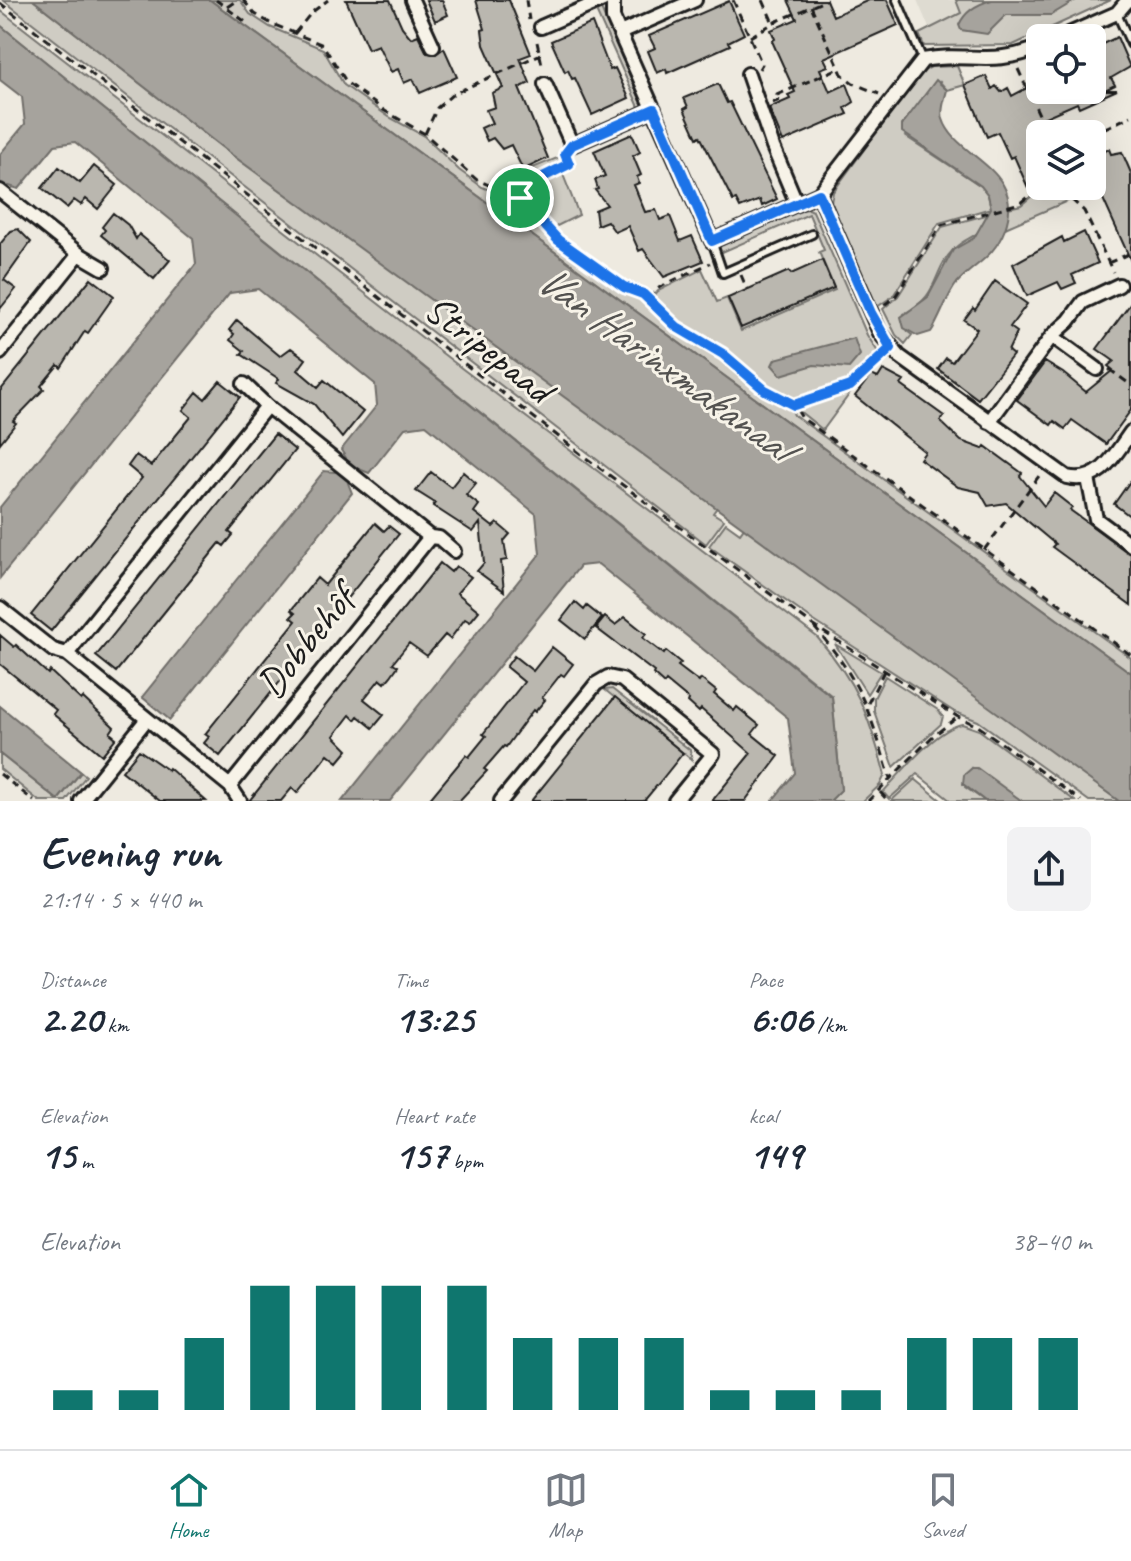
<!DOCTYPE html>
<html lang="en">
<head>
<meta charset="utf-8">
<style>
  body { margin:0; font-family:Caveat,sans-serif; background:#f2f2f3; color:#1f2937; height:100vh; display:flex; flex-direction:column; font-size:30px; white-space:nowrap }
  * { box-sizing:border-box; margin:0 }
  p { font-size:26px; color:#747a83 }
  .icon { flex:none; width:44px; height:44px; fill:none; stroke:currentColor; stroke-width:2; stroke-linecap:round; stroke-linejoin:round }
  .map { position:relative; height:801px; overflow:hidden }
  .side { display:flex; flex-direction:column; background:#fff; flex:1 }
  .side>* { flex:none }
  .fabs { position:absolute; left:1026px; top:24px; display:grid; gap:16px }
  .fabs a { display:grid; place-items:center; width:80px; height:80px; border-radius:12px; background:#fff; box-shadow:0 8px 32px #0002; font-size:40px }
  .pin { position:absolute; display:grid; place-items:center; width:68px; height:68px; color:#fff; margin:-34px; border:4px solid #fff; border-radius:50%; box-shadow:0 2px 8px #0007 }
  .round { display:grid; place-items:center; flex:none; width:84px; height:84px; border-radius:12px; background:#f2f2f3 }
  .overview { display:flex; align-items:center; justify-content:space-between; height:136px; padding:0 40px }
  h1 { font-size:44px; font-weight:600; line-height:60px }
  .stats { display:grid; grid-template-columns:repeat(3,1fr); gap:12px; height:136px; padding:8px 40px }
  .stats div { display:grid; align-content:center }
  .stats b { font-size:40px; font-weight:600 }
  .stats small { font-size:22px; font-weight:400 }
  .stats p { font-size:22px }
  .chart { height:224px; padding:16px 40px }
  .chart p { display:flex; justify-content:space-between }
  .chart svg { width:100%; height:144px; margin-top:8px; stroke:#0f766e; stroke-width:6 }
  .dock { display:flex; justify-content:space-around; align-items:center; height:112px; border-top:2px solid #e0e1e3; background:#fff; font-size:22px; color:#747a83 }
  .dock a { display:grid; justify-items:center; gap:4px }
  .dock .active { color:#0f766e }
  .map>svg:first-child { display:block }
  .built { fill:#dedbd1 }
  .green { fill:#cfccc3; stroke:#767470; stroke-width:2 }
  .water { fill:#a6a39d; stroke:#6f6d69; stroke-width:2 }
  .building { fill:#bab7af; stroke:#1c1c1c; stroke-width:2 }
  .lines { fill:none; stroke-linecap:round; stroke-linejoin:round }
  .service-casing { stroke:#1c1c1c; stroke-width:12 }
  .minor-casing { stroke:#1c1c1c; stroke-width:18 }
  .path { stroke:#1c1c1c; stroke-width:3; stroke-dasharray:8 6; stroke-linecap:butt }
  .service { stroke:#f7f3e8; stroke-width:6 }
  .minor { stroke:#f7f3e8; stroke-width:12 }
  .route-casing { stroke:#fff; stroke-width:16 }
  .route { stroke:#1a73e8; stroke-width:10 }
  .labels { text-anchor:middle; stroke-width:6; stroke-linejoin:round; paint-order:stroke }
  .street-label { font-size:40px; fill:#1c1c1c; stroke:#f7f3e8 }
  .water-label { font-size:42px; font-style:italic; fill:#535250; stroke:#f7f3e8 }
</style>
</head>
<body>
<div class="map">
<svg width="1131" height="801" viewBox="0 0 1131 801">
  <rect width="100%" height="100%" fill="#eeeae0"/>
  <filter id="ink" filterUnits="userSpaceOnUse"><feTurbulence type="fractalNoise" baseFrequency=".0125" numOctaves="2"/><feDisplacementMap in="SourceGraphic" scale="16" xChannelSelector="R" yChannelSelector="G"/><feConvolveMatrix kernelMatrix="1 2 1 2 8 2 1 2 1" color-interpolation-filters="sRGB"/></filter>
  <g filter="url(#ink)">
    <path class="built" d="M917,0h47l4,11 -36,24z"/>
    <path class="green" d="M3,0h30l195,152 490,354 -5,7 11,7 -18,24z
      M210,0h30l10,14 20,13 53,22 21,36 45,32 35,19 35,34 23,17 40,17 31,35 70,50 19,8 33,32 51,30 23,23 41,24 4,9 11,8 326,235v15z
      M956,0h36l-8,2 8,26 10,-11 9,-4 13,1 52,-14h35l-98,45 -89,1 -5,-12 42,-21z
      M601,9l42,97 -4,1 -43,-96z
      M0,10l464,360 353,267c41,47 52,79 68,138l-5,10 -17,16h-33l11,-11 -9,-94 -832,-671z
      M957,66l8,19 -18,5 -7,-8 -35,54 76,50 7,9 3,13 -52,15 -46,73 -16,11 -46,-105 2,-10 87,-119 11,-6z
      M562,156l2,7 -27,14 -21,15 -25,-7z
      M562,172l17,43 -28,14 -27,-34 12,-12z
      M1044,186l26,14 -65,28 3,-20 13,-3z
      M809,209l4,2 54,124 13,20 -31,29 -56,18 -33,-18 -30,-28 -52,-32 -26,-26 6,-7 44,-22 15,33 10,-4 14,33 94,-41 -16,-38 5,-2 -15,-36 -89,39 -2,-3 2,-4 81,-36z
      M989,214c-10,27 -20,20 -35,35 -23,23 -13,46 -50,65l4,18 4,3 -7,9 -9,-9 -13,-26 15,-13 44,-69z
      M859,381l-36,49 -25,-20 1,-4 41,-13z
      M726,523l14,10 5,-7 374,275h-30l-111,-80 -25,-10 -142,-92 -102,-73z
      M835,644l46,28 -14,22z
      M885,676l53,34 5,6 -2,8 -47,43 -20,-56v-13z
      M612,689l78,61 2,10 -87,-70z
      M962,724l17,6 96,71h-53l-50,-33 -7,19 20,14h-34l-34,-27 -28,25 -6,-7c19,-20 52,-62 79,-68z
      M0,754l58,46 23,-28 5,4 -20,25h-27l-39,-32z
      M915,779l27,22h-51z"/>
    <path class="water" d="M33,0h177l921,673v128h-12l-39,-28 -852,-621z
      M992,0h84l-25,15h-45l-19,19 -26,-4 -2,-5c6,-14 18,-21 33,-25z
      M0,25l832,672 9,93 -11,11h-58l23,-28 -7,-55 -190,-154 -18,2 -190,235h-48l198,-247 -4,-40 -110,-89 -21,3 -36,45 -10,-4 -11,14 4,10 -182,227 -28,-23 182,-226 11,1 11,-14 -5,-8 36,-45 -2,-21 -117,-95 -28,4 -230,285v-71l196,-243 -3,-26 -118,-96 -20,3 -36,44 -10,-3 -9,11v-43l25,-30 -3,-27 -22,-17z
      M936,80l11,10c-2,9 -7,20 -4,29 12,39 84,49 62,110 -11,29 -31,35 -48,54 -11,14 -16,34 -26,49l-13,4 -14,-8 -3,-11 27,-20 25,-47 21,-12 17,-30 -3,-13 -7,-9 -79,-54v-7z
      M854,338l6,17 -11,13 -35,-3 -33,10 -9,-10 3,-6z
      M0,706l81,66 -23,28 -58,-46z
      M972,768h5l45,33h-37l-22,-17 1,-9z"/>
    <path class="building" d="M346,0h44l12,27 9,11 7,-3 9,18 9,1 8,-6 13,29 -37,16 -7,-14 -9,4 -6,-14 -7,3 -13,-27 -10,4z
      M426,0h16l6,15 -13,6z
      M476,0h33l22,54 -11,4 10,25 -11,5 29,70 -25,12 -12,-25 -9,4 -9,-11 -6,3 -6,-13 11,-5 -6,-13 9,-3 -3,-14 11,-5 -19,-43 -2,-15 3,-1z
      M788,0h38l7,16 36,-16h18l11,25 -74,33 4,8 -8,3 10,23 17,-8 7,18 -9,6 3,6 -65,28 -14,-34 21,-9 -2,-4 7,-3 -23,-51 3,-2 -4,-9 26,-11z
      M729,1l15,33 -16,8 2,3 -63,28 -1,-4 -9,4 -9,-22 7,-3 -6,-12z
      M592,23l18,47 5,-2 14,30 -37,17 -17,-37 -3,1 -4,-9 -3,2 -14,-31z
      M1117,37l13,30 -19,11 4,7 -10,5h12l-38,17 -2,-4 -41,18 6,13h-15l13,16v30l-11,10 -15,-34 -4,2 -12,-26 -11,5 -22,-52 21,-9 6,13 4,-3 5,6 7,-4 4,8 28,-15v9h52v-41z
      M718,84l9,19 3,-1 47,97 -15,7 -2,-6 -20,8 -4,-8 -3,1 -33,-65 -3,2 -13,-29 4,-2 -4,-9z
      M632,134l8,18 -7,4 8,19 -4,2 2,6 -5,2 11,27 11,-2 4,10 10,-4 10,25 12,-5 11,25 -39,16 -21,-28 -4,2 -11,-25 -13,6 -8,-11 -10,4 -2,-15 12,-5 -12,-15 3,-1 -3,-9 10,-4 -11,-25z
      M1109,149l2,5 11,-2 9,21v88l-31,-69 -8,4v-39z
      M94,166l23,19 -19,24 -12,-10 -5,6 -7,-5 -7,8 -25,-20 17,-21 21,16z
      M113,213l15,12 8,14 3,-5 31,26 -16,19 -53,-44 4,-5 -3,-3z
      M18,229l13,13 -27,38 12,9 -16,20v-65l11,-13z
      M1084,232l14,31 -26,12 4,8 -14,6 -4,-7 -31,14 -14,-32 49,-27 2,5z
      M822,260l12,28 -93,40 -13,-30 61,-27 2,3z
      M91,278l23,18 -26,37 -3,-2 -24,37 -3,-3 -17,21 3,3 -31,32 3,2 -16,20v-52z
      M995,281l32,23 -17,23 7,5 -9,19 5,4 -35,44 -40,-30 8,-11 6,4 25,-33 -13,-9 9,-12 2,2z
      M1131,303v107l-25,34 -34,-24 -7,9 -11,-8 -3,4 -34,-25 28,-38 18,11 23,19 27,-22 -5,-4 6,-5 -17,-12z
      M237,320l43,36 11,-8 15,11 -8,11 20,17 6,-7 39,32 -21,26 -28,-34 -38,-21 3,-4 -38,-25 3,-3 -14,-11 4,-6 -5,-4z
      M883,370l21,11 -3,4 43,31 -4,5 21,20 22,8 2,-3 37,27 -2,3 24,30 10,-13 18,14 -2,3 61,44v51l-79,-58 3,-3 -49,-41 -18,3 -8,-14 -22,-5 -38,-28 5,-7 -70,-56 16,-21 7,3z
      M220,381l20,16 -189,234 -20,-16 111,-137 -14,-12 8,-11 15,11 40,-49 -8,-7 14,-18 8,7z
      M275,434l20,16 -66,82 4,3 -9,11 -4,-3 -104,129 -20,-16z
      M431,472l20,15 12,-15 13,11 -10,12 13,10 -5,7 19,15 4,-4 13,11 -6,7 3,19 -6,1 3,30 -27,-20 7,-8 -4,-40 -7,9 -40,-26 2,-3 -19,-12z
      M1131,480v37l-17,-13z
      M375,523l9,8 5,-5 10,8 -179,222 -16,-13 5,-6 -4,-3 91,-113 -5,-4 4,-4 -4,-3 26,-32 8,7z
      M440,563l11,9 5,-6 15,11 -14,16 22,18 -9,11 -5,-3 -15,20 -5,-4 -18,21 -18,-13 -16,20 5,3 -7,10 -6,7 -5,-4 -16,20 20,16 -11,13 -15,-12 -3,4 -5,-5 -16,21 14,14 -10,12 -10,-8 -31,39 -5,-5 -11,13h-32z
      M575,602l9,8 3,-4 15,12 -17,21 -24,-19z
      M605,617l10,8 10,-8 21,17 -3,4 21,16 2,-3 15,12 -3,3 21,16 2,-3 15,12 -2,3 20,17 3,-4 22,18 -7,9 27,22 -34,45h-33l39,-48 -50,-44 -2,3 -11,-10 1,-2 -23,-19 -2,3 -11,-10 1,-2 -58,-44z
      M0,635l14,12 2,-2 32,29 2,-3 31,29 2,-2 31,29 -4,6 6,5 -14,17 -49,-41 3,-4 -56,-46z
      M552,647l21,17 -9,12 -3,-2 -19,24 3,2 -10,12 -2,-2 -27,37 -2,-1 -20,23 3,2 -28,30h-31l38,-46 3,2 17,-21 -3,-2 41,-52 -18,-15 8,-11 19,15z
      M615,697l68,56 -20,25 -19,23h-113z
      M139,750l29,20 1,-2 37,33h-46l-38,-30z"/>
    <g class="lines">
      <g class="service-casing">
        <path id="service" d="M897,0l26,60
          M1117,14l14,30
          M712,241l11,32 89,-39"/>
      </g>
      <g class="minor-casing">
        <path id="minor" d="M412,0l21,46
          M613,0v18l99,223 107,-47 104,-134c44,-9 68,8 117,-13
          M541,27l62,-27
          M620,33l75,-33
          M1060,38l57,-25 11,-13
          M748,74l25,73 24,57
          M545,84l27,61 82,-36
          M0,191l79,63 24,14
          M819,194l61,139 19,23 168,121c33,8 48,-23 64,-45
          M1052,336l45,33
          M0,353l79,-99
          M244,384l23,22
          M267,406l163,131 -200,249 -163,-132z
          M989,422l63,-86 17,-15 14,-19 36,-17
          M1088,478l8,41 35,26
          M430,537l9,1 15,13
          M0,608l53,42 14,4
          M230,786l10,15
          M81,801l66,-82
          M501,801l95,-117 12,-7 14,3 91,74 -38,47"/>
      </g>
      <path class="path" d="M216,0l31,23
        M243,0l12,14 15,9 53,22 24,38 38,28 40,23 52,46 43,18 38,42 66,47 19,7 34,33 46,27 42,36 29,15 8,13 329,237
        M526,0l3,20
        M733,0l29,64 -3,5
        M763,0l10,23
        M0,3l586,455 225,166 147,93 20,9 103,75
        M811,6l31,68 11,9 26,11
        M227,7l10,-7
        M295,33l16,-20 17,-13
        M750,37l25,-15 52,-22
        M537,42l6,27
        M1018,69l30,65
        M772,103l8,-3 -3,-5 62,-27
        M425,134l12,-26 16,-14 88,-40
        M1092,134l39,-18
        M1047,186l23,12 14,13 29,61
        M520,197l15,-16 34,-17 -3,-7
        M1108,263l23,-10
        M741,275l6,14
        M648,298l12,-11 50,-24
        M884,305l11,-8 46,-72 79,-22 21,-17
        M1109,369l22,16
        M794,405l56,-19 33,-31
        M984,550l55,-74
        M814,627c47,53 56,86 76,151
        M868,703l16,-32
        M0,774l34,27
        M880,792l8,9
        M868,801l64,-64 26,-20"/>
      <use href="#service" class="service"/>
      <use href="#minor" class="minor"/>
    </g>
  </g>
  <g class="lines" filter="url(#ink)">
    <g class="route-casing">
      <path id="route" d="M654,109l58,132 107,-47 52,119 20,35 -41,38 -56,19 -29,-15 -42,-36 -46,-27 -34,-33 -19,-7 -66,-47 -38,-42 15,-17 34,-17 -4,-10 7,-9z"/>
    </g>
    <use href="#route" class="route"/>
  </g>
  <g class="labels">
    <g class="street-label">
      <text transform="translate(489 348) rotate(38)" y="14">Stripepaad</text>
      <text transform="translate(305 641) rotate(-51)" y="14">Dobbehôf</text>
    </g>
    <g class="water-label">
      <text transform="translate(665 362) rotate(36)" y="15">Van Harinxmakanaal</text>
    </g>
  </g>
</svg>
<div class="fabs">
<a><svg class="icon" aria-label="locate" viewBox="0 0 24 24"><circle cx="12" cy="12" r="6"/><path d="M12 2v4M12 18v4M2 12h4M18 12h4"/></svg></a>
<a><svg class="icon" aria-label="layers" viewBox="0 0 24 24"><path d="M12 4l9 5-9 5-9-5zM3 14l9 5 9-5"/></svg></a>
</div>
<div class="pin" style="left:520px;top:198px;background:#1e9e55"><svg class="icon" aria-label="arrive" viewBox="0 0 24 24"><path d="M6 21V4h12l-3 4 3 4H6"/></svg></div>
</div>
<section class="side">
<div class="overview"><div><h1>Evening run</h1><p>21:14 · 5 × 440 m</p></div><a class="round"><svg class="icon" aria-label="share" viewBox="0 0 24 24"><path d="M12 15V3M7 8l5-5 5 5M5 13v7h14v-7"/></svg></a></div>
<div class="stats">
<div><p>Distance</p><b>2.20<small> km</small></b></div>
<div><p>Time</p><b>13:25</b></div>
<div><p>Pace</p><b>6:06<small> /km</small></b></div>
</div>
<div class="stats">
<div><p>Elevation</p><b>15<small> m</small></b></div>
<div><p>Heart rate</p><b>157<small> bpm</small></b></div>
<div><p>kcal</p><b>149</b></div>
</div>
<div class="chart"><p><span>Elevation</span>38–40 m</p>
<svg viewBox="0 0 160 44" preserveAspectRatio="none"><path d="M5 44V38M15 44V38M25 44V22M35 44V6M45 44V6M55 44V6M65 44V6M75 44V22M85 44V22M95 44V22M105 44V38M115 44V38M125 44V38M135 44V22M145 44V22M155 44V22"/></svg>
</div>
</section>
<nav class="dock">
<a class="active"><svg class="icon" aria-label="home" viewBox="0 0 24 24"><path d="M3 11l9-7 9 7M6 9v11h12V9"/></svg>Home</a>
<a><svg class="icon" aria-label="map" viewBox="0 0 24 24"><path d="M3 6l6-2 6 2 6-2v14l-6 2-6-2-6 2zM9 4v14M15 6v14"/></svg>Map</a>
<a><svg class="icon" aria-label="saved" viewBox="0 0 24 24"><path d="M7 4h10v16l-5-4-5 4z"/></svg>Saved</a>
</nav>
</body>
</html>
